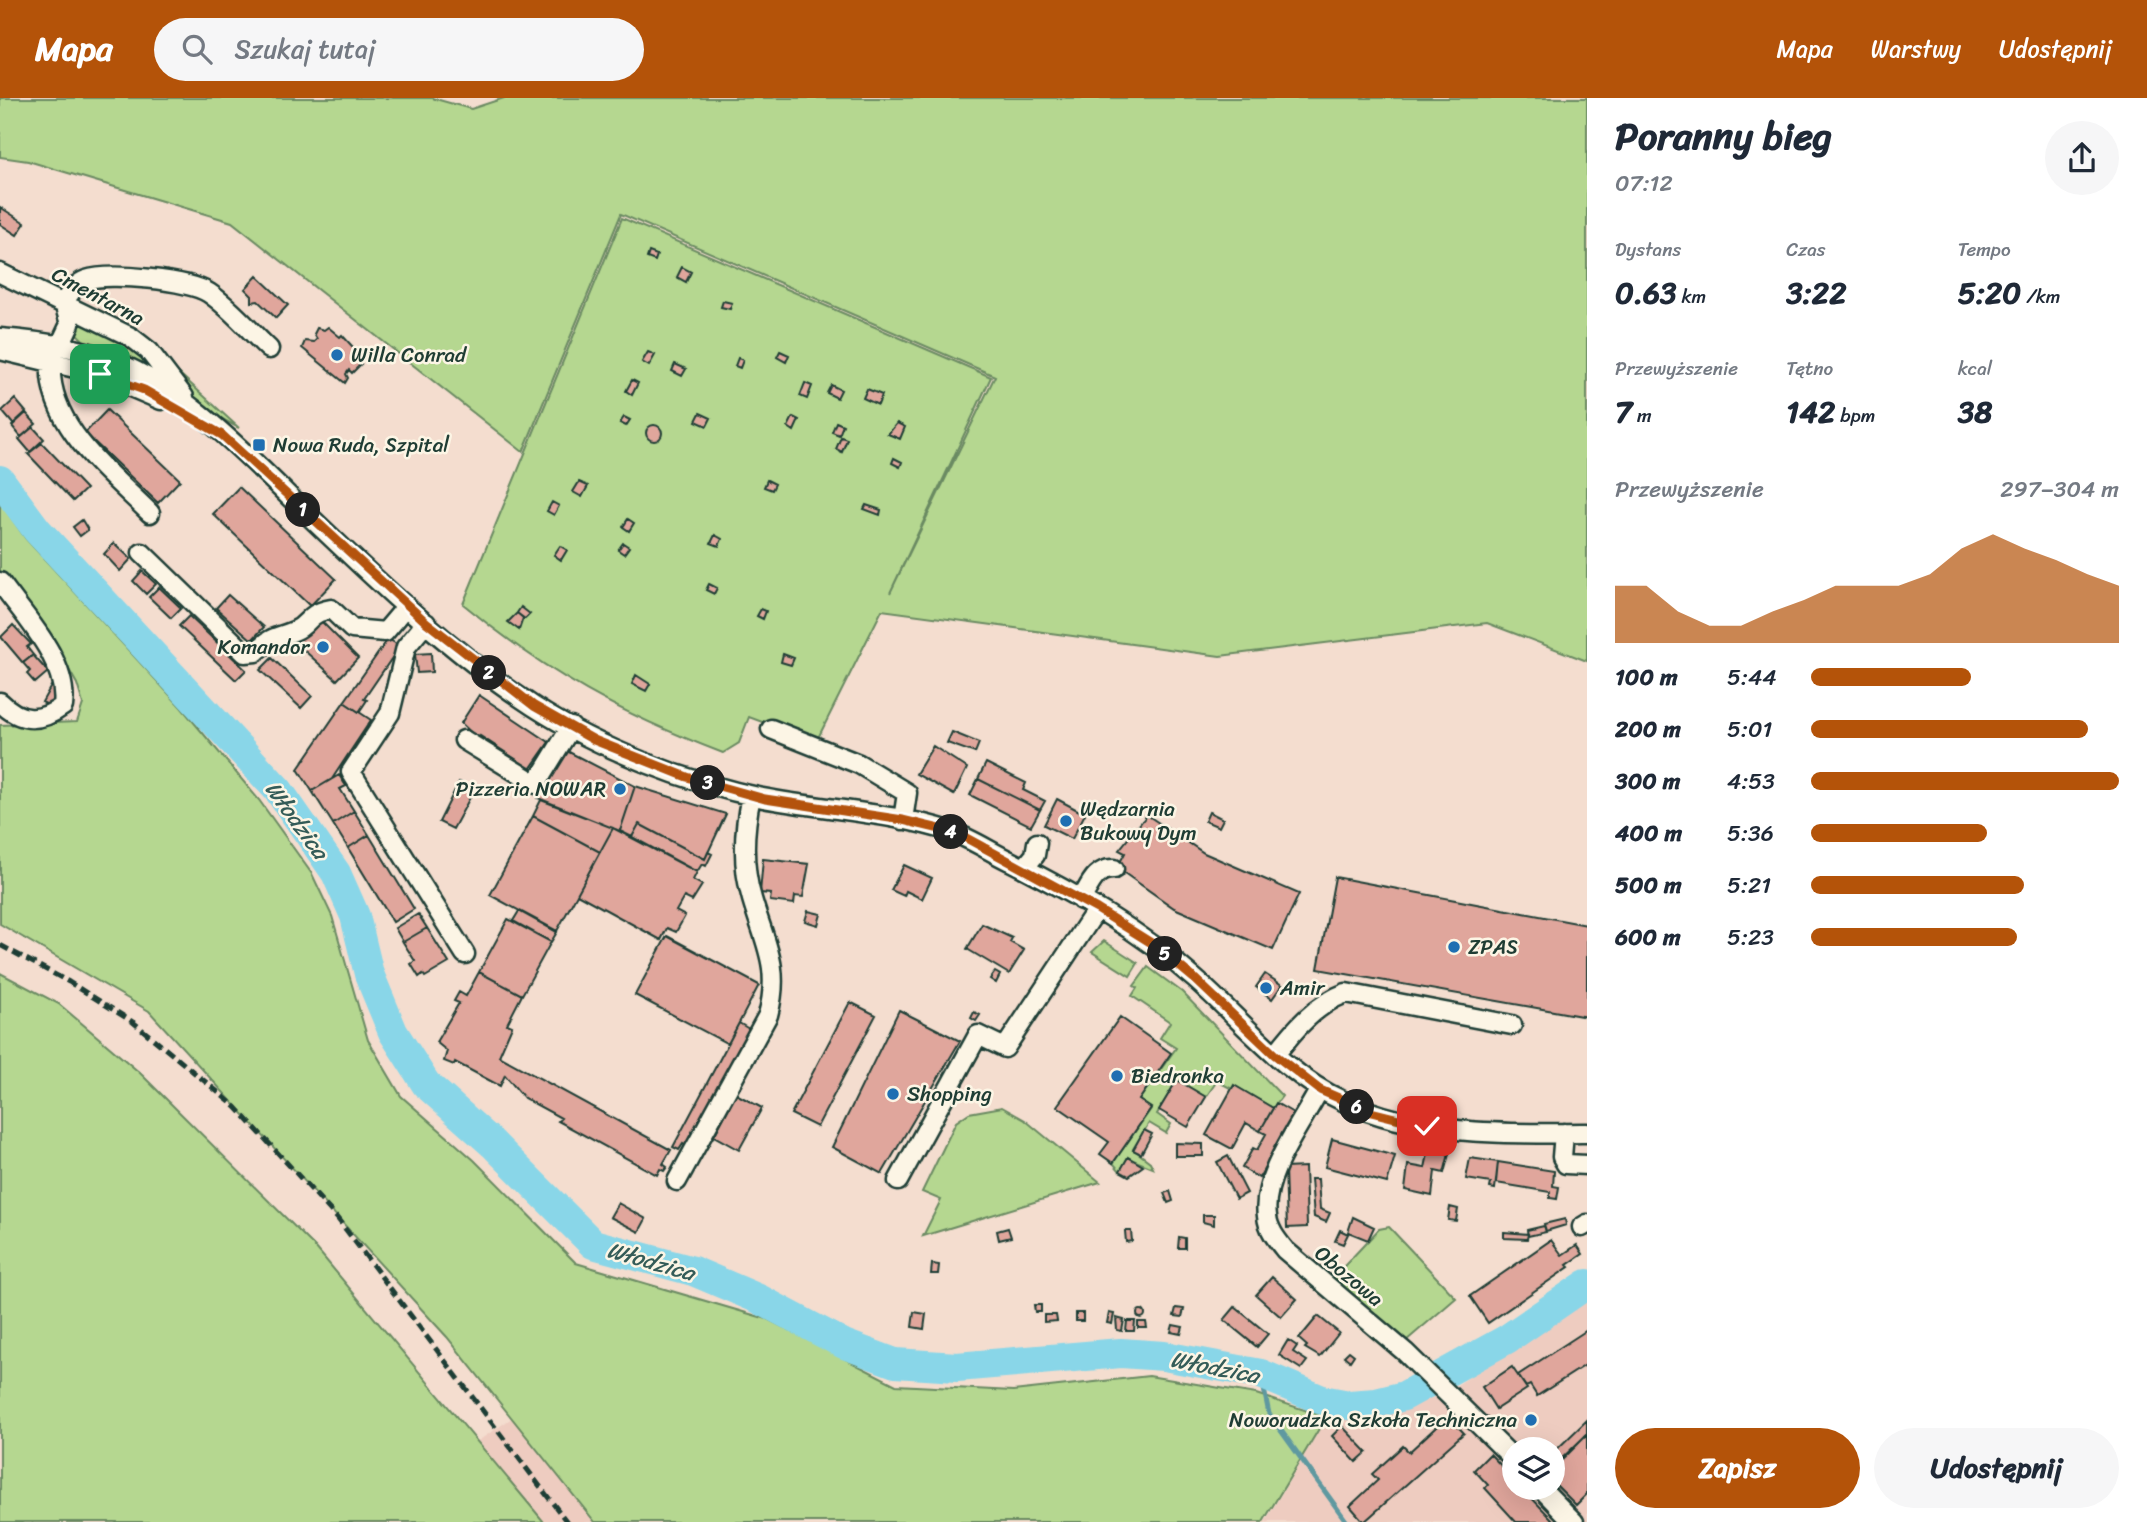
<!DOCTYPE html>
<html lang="pl">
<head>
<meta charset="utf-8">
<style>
  body { margin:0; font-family:Sriracha,sans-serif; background:#f6f6f7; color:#1f2937; height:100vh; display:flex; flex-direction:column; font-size:26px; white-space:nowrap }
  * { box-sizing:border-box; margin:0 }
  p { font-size:23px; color:#747a83 }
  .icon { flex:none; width:38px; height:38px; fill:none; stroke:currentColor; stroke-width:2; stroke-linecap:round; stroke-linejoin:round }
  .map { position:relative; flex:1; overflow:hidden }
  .details { display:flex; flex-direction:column; background:#fff; width:560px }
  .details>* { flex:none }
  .buttons { position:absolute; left:1502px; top:1339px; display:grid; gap:14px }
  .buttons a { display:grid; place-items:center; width:63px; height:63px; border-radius:50%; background:#fff; box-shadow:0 7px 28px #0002; font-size:35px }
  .pin { position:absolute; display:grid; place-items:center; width:60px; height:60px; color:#fff; margin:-30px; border-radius:14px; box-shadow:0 4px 10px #0006 }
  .km { position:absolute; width:35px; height:35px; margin:-18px; border-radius:50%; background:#222; color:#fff; font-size:19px; line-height:35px; text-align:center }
  .round { display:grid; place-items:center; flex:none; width:74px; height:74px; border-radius:37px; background:#f6f6f7 }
  .head { display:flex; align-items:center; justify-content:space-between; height:119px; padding:0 28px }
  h1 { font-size:38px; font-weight:700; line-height:52px }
  .stats { display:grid; grid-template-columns:repeat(3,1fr); gap:10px; height:119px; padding:7px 28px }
  .stats div { display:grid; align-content:center }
  .stats b { font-size:30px; font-weight:700 }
  .stats small { font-size:19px; font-weight:400 }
  .stats p { font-size:19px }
  .chart { height:196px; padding:14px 28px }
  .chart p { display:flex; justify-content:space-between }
  .chart svg { width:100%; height:126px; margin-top:7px; fill:#b45309; opacity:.7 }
  .cta { display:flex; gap:14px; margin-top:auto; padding:14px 28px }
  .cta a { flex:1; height:80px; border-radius:42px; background:#b45309; color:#fff; font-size:28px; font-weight:700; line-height:80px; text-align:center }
  .cta a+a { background:#f6f6f7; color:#1f2937 }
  ul { padding:0 28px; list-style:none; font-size:23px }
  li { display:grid; grid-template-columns:112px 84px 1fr; align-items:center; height:52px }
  li i { height:18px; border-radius:9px; background:#b45309 }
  header { display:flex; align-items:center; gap:42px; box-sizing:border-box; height:98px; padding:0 35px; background:#b45309; color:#fff }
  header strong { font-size:33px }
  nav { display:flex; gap:38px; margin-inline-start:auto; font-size:24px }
  .search { width:490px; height:63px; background:#f6f6f7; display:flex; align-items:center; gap:18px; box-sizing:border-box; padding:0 24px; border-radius:38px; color:#747a83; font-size:26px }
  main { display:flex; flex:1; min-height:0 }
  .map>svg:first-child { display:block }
  .built { fill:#eeccc0; fill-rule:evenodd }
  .green { fill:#b5d790; stroke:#6a8a62; stroke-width:2 }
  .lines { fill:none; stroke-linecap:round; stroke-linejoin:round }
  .stream { stroke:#5f99a0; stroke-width:5 }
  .river { stroke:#89d6e8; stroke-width:30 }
  .building { fill:#e0a69c; stroke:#1f3d34; stroke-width:2 }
  .minor-casing { stroke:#1f3d34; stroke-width:23 }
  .minor { stroke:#fcf5e5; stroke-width:18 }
  .rail { stroke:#1f3d34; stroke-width:5; stroke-dasharray:10 5; stroke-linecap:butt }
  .route-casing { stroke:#fff; stroke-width:14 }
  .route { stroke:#b45309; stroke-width:9 }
  .poi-dot { fill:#1f6fb2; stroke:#fcf5e5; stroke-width:2.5 }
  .labels { text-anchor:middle; stroke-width:5; stroke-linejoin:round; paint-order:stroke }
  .street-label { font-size:21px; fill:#1f3d34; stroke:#fcf5e5 }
  .poi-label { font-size:21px; fill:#1f3d34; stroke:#fcf5e5; text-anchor:start }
  .water-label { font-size:23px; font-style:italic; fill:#345c58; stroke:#fcf5e5 }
</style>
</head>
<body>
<header>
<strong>Mapa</strong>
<div class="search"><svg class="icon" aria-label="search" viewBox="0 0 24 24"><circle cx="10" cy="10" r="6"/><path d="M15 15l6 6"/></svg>Szukaj tutaj</div>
<nav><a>Mapa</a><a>Warstwy</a><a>Udostępnij</a></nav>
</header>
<main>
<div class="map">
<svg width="1587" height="1424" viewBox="0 0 1587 1424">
  <rect width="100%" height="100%" fill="#f4ddcf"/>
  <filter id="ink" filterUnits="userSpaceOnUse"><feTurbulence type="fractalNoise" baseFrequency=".0143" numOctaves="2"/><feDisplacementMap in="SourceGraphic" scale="14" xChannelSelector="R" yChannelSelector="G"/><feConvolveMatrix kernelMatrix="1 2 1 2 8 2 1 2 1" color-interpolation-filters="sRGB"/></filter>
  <g filter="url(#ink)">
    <path class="built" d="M1587,1200v224h-322l62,-105 79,-9 41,-16zM1514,1351h38v39h-38z
      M512,1320l83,104h-53l-64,-81z"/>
    <path class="green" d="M0,0h432l39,11 33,-11h1083v563l-100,-38 -267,33 -338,-46 -66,132 -67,-25 -10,26 -16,10c-102,-39 -176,-79 -260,-149l159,-386 369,159 -101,216 105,-217 -374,-162 -98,238 -291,-230 -204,-61 -28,-4z
      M80,222c25,11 58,20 69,46l-65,-25 -8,-8z
      M171,268l68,62 -39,-21z
      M0,404l26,37 155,168 78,93 53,74 20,42 36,124 33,56 73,64 102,103 191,56 129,66 117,6 136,-15 107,18 70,23 -63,105h-668l-148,-185 -298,-326 -149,-87v-199l77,-3 6,-18 -6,-20 -32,-57 -45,-55z
      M1104,843l34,22 -8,13 -38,-24z
      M1148,869l34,25 100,104 -9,12 -38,-22 -3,3 -15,-8 -11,16 -29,-17 -20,34 14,10 -5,9 -17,-10 -16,26 17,13 3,6 -25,-10 -8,13 -7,-8 38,-54 -12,-9 37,-52 -16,-10 10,-16 -38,-26 5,-8 -3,-2z
      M0,875l59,31 81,69 176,175 228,274h-544z
      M1002,1009l23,13 75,62 -177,54 18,-36 -19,-8 34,-70 13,-9z
      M1389,1129l67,71 -50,43 -74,-62 47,-50z"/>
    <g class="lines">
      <path class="stream" d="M1261,1276l8,40 78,108"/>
      <path class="river" d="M0,382l37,50 242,261 57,82 19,43 14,58 24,58 33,52 67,60 100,100 100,27 66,28 85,45 51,19 62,4 164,-14 43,3 97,18 61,26 27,5 27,-2 28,-7 103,-57 80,-55"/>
    </g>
    <path class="building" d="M0,109l25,16 -8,12 -17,-11z
      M649,154l8,3 -2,6 -8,-3z
      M682,169l9,5 -5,10 -9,-5z
      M257,178l31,29 -12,13 -18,-17 -6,1v-6l-7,-7z
      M723,203l9,2 -2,6 -9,-2z
      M328,229l12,10 2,-2 20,22 -4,4 3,3 -9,9 -3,-3 -3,4 2,4 -3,5 -43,-35 3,-7 9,1 3,-3 -3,-5 3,-6 7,2z
      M780,253l9,4 -3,7 -9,-5z
      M648,254l7,3 -6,11 -7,-4z
      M738,260l5,2 -3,8 -5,-2z
      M675,266l11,5 -4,7 -10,-5z
      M632,282l6,3 -6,12 -6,-4z
      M805,285l7,3 -5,13 -7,-3z
      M831,287l10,5 -4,8 -10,-5z
      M867,291l15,6 -4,10 -15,-7z
      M15,301l11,13 -13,12 -11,-13z
      M107,312l73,70 -22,23 -73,-70z
      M26,315l10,11 -15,13 -9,-11z
      M700,315l11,5 -4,8 -11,-5z
      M624,319l6,3 -4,6 -6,-3z
      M793,319l6,3 -5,11 -6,-4z
      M836,324l7,3 -4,10 -7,-3z
      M897,325l8,4 -5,12 -12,-5z
      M646 335a8 8 0 1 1 16 0a8 8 0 1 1-16 0Z
      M33,329l11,12 -14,13 -11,-13z
      M841,339l6,2 -5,13 -6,-3z
      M42,345l44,46 -13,12 -45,-47z
      M894,360l8,4 -2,5 -8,-4z
      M767,382l8,4 -3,6 -8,-3z
      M579,384l9,4 -6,11 -9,-5z
      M239,389l97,92 -26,27 -97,-92z
      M552,404l7,4 -5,9 -7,-4z
      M866,407l15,5 -1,5 -16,-6z
      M628,421l6,4 -5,8 -6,-4z
      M82,422l6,10 -8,6 -7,-9z
      M715,437l7,4 -3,7 -8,-3z
      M114,445l17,16 -11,12 -16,-17z
      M623,445l6,4 -5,7 -6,-4z
      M560,448l7,4 -6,10 -7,-5z
      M142,473l14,13 -10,10 -13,-13z
      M709,486l8,4 -3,6 -8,-4z
      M159,489l22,21 -10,10 -22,-21z
      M228,497l36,32 -12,13 -36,-32z
      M521,509l9,7 -5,5 -8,-6z
      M761,511l5,2 -3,8 -6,-3z
      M517,515l6,5 -4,12 -11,-8z
      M189,518l57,54 -10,10 -57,-54z
      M319,521l39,39 -21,22 -41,-37z
      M13,527l18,19 -4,3 6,8 -10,8 -22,-26z
      M388,541l12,7 -36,53 3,1 -8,12 -15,-10z
      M431,555l1,19 -15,1 -2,-19z
      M783,556l11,4 -3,7 -10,-3z
      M33,557l15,17 -13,11 -8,-9 3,-3 -7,-8z
      M272,560l40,38 -11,12 -41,-38z
      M636,577l14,9 -4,7 -14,-7z
      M51,588l11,6 -9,16 -11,-6z
      M479,597l70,47 -21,30 -7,-5 2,-3 -43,-28 -2,3 -17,-16z
      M344,604l27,18 -39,59 -20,12 -14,-22z
      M952,634l27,11 -4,10 -28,-10z
      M933,648l34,22 -13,27 -38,-21z
      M565,652l70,36 -15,45 -82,-33z
      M986,665l40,20 -3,7 22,11 -5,9 -62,-31z
      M339,677l7,11 -6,3 14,22 -21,13 -21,-33z
      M978,681l62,31 -9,16 -61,-31z
      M459,684l15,8 -21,39 -14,-7z
      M635,688l91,28 -21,45 -66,-35 -7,13 -12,-6z
      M1057,701l28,15 -13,25 -28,-14z
      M541,702l72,28 -13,24 -67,-36z
      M354,713l15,24 -21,13 -15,-24z
      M1209,714l14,7 -4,8 -14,-6z
      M1147,717l57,38 95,41 -26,56 -99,-42 -57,-40 8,-15 -6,-3z
      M533,718l67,36 -43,79 -67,-36z
      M639,726l66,35 3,-7 4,2 -6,12 -4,-2 -5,8 -65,-35z
      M613,730l84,44 -4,8 9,5 -10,16 -8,-4 -8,14 9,5 -9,16 -9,-4 -6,12 -84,-46z
      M369,737l45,74 -21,13 -45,-74z
      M763,761l46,5 -6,33 -8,-1 -1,8 -24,-3 1,-7 -11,-1z
      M904,767l28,13 -10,21 -16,-8 -2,5 -13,-6z
      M1335,779l252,48v92l-269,-48z
      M519,813l38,21 -6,10 -38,-21z
      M808,813l13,3 -3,11 -13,-4z
      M418,816l9,14 -24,14 -8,-14z
      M508,821l43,23 -29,53 -43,-23z
      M982,826l30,14 -2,4 14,8 -15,24 -42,-25z
      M427,830l22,35 -24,14 -2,-3 -4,3 -8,-13 4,-3 -12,-19z
      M667,838l92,49 -31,59 -93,-49z
      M479,874l43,23 -15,29 5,2 -13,30 172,94 -8,14 4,3 -3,4 -4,-2 -3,6 -99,-54 3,-3 -37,-20 -19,-23 -5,11 -45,-24 -1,3 -10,-4 3,-10 -11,-9 23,-39 -5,-2 5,-9 7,4z
      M995,874l5,3 -4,8 -6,-4z
      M1265,876l17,11 -10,14 -16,-12z
      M850,904l26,13 -59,112 -26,-13z
      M899,912l61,31 -78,133 -50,-27z
      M974,914l6,3 -4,6 -5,-3z
      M1120,919l51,36 -32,47 12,8 -38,55 -13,-9 9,-12 -52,-36z
      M739,925l10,6 -63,117 -3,-2 -4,6 -6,-3z
      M1177,982l29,17 -18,30 -29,-17z
      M1234,987l39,23 -13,23 -14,-8 -14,26 -26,-14z
      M736,996l26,14 -23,42 -25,-14z
      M1276,1005l19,11 -36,64 -17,-10 11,-20 4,2 9,-16 -6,-3z
      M1144,1032l8,4 -11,20 -8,-4z
      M1332,1041l63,17 -8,27 -62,-16z
      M1175,1045l28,1v12h-28z
      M1429,1051l20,5 -5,19 -9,-2 -3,25 -27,-6 3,-25 17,3z
      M1228,1058l19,37 -11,6 -19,-37z
      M1128,1059l15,9 -14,10 -9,-5z
      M1470,1060l28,4 -3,27 -5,-1 1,-5 -25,-4z
      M1498,1064l56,9 -1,15 6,1 -2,12 -7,-1v-6l-54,-9z
      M1305,1069l2,60 -20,1 -2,-60z
      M1311,1081h7l2,30 10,4 -4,9 -12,-5z
      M1170,1093l3,10 -5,2 -4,-10z
      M618,1105l28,16 -7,13 -29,-15z
      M1450,1109l8,2 -2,12 -8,-1z
      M1203,1117h11v10l-11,-3z
      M1353,1119l21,10 -6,13 -20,-8z
      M1565,1121l1,6 -20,6 -2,-7z
      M1544,1128l2,6 -18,4 -1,-6z
      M1008,1130l3,9 -12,3 -2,-9z
      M1340,1132l8,4 -5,10 -8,-3z
      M1125,1133h6l1,10 -6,1z
      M1504,1134l24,2 -1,5 -23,-1z
      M1179,1139l6,1v10h-7z
      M1551,1142l11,15 15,-10 6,9 -16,11 2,2 -81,56 -18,-27z
      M932,1166l7,1 -1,9h-7z
      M1272,1179l25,22 -16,18 -25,-22z
      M1034,1207h7v7h-6z
      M1235,1209l33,27 -11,13 -33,-27z
      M1176,1210l8,1 -2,8 -8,-1z
      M1137 1216a4 4 0 1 1 8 0a4 4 0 1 1-8 0Z
      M914,1214l12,2 -2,15 -12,-2z
      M1076,1215h7v8h-7z
      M1109,1215l5,1 -2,10 -5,-1z
      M1044,1217h12l1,6 -13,1z
      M1318,1218l21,17 -19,24 -15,-9 2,-2 -8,-7z
      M1116,1220l8,2 -2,11 -5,-1z
      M1127,1223h8l-1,10h-8z
      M1138,1224h8l1,6h-9z
      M1173,1227l10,2 -2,7 -10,-2z
      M1587,1232v34l-50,32 -7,-11 -4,2 -8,-12z
      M1288,1242l9,6 -4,6 14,9 -6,8 -22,-14z
      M1349,1253l5,4 -4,6 -6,-5z
      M1512,1269l15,22 -31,20 -14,-22z
      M1448,1318l16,17 -100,89 -14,-16 28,-26 -6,-6 31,-28 6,6z
      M1587,1322v14l-35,34v-14z
      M1342,1328l25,26 -11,10 -24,-26z
      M1587,1337v59l-11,11 -24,-24v-11z
      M1490,1356l24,25v9h8l33,34h-39l-31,-34 3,-3 -14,-15z"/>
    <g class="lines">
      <g class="minor-casing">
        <path id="minor" d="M0,175l131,64 18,14 35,46
          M64,205c5,-10 11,-19 22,-23 23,-8 104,0 123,13 22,15 41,38 60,56
          M0,240c41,3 88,11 125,28 68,31 131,98 184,150 70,67 143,137 224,190 65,42 154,77 230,92 62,12 129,14 189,34 20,7 39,20 58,29 65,33 130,69 185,118 48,42 89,95 148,122 74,35 164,33 244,32
          M0,252l100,24 61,26
          M47,253l15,-10 8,-17 -6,-21
          M51,264c-5,63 59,111 99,151
          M142,455l103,100 11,-1c19,-18 16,-12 38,-21 17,-7 11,-17 37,-22l21,20 33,3 22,-26
          M0,484c24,34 69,79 63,124 -23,17 -42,17 -63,-4
          M426,525l-20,24 -16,66 -39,59 114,182
          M771,631l88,35 48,29 -4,27
          M464,642l72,44 35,-57
          M1024,770l11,-13 2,-12
          M1081,802c9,-15 14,-32 33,-31
          M1275,957c19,-25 41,-51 71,-62l166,32
          M1319,992c-18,35 -58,86 -52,126 1,13 10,24 18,34l120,102 109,107
          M1564,1035l-2,24 4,7 21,1
          M677,1083l91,-166c13,-48 -3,-71 -16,-116 -10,-33 -8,-71 -1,-103
          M898,1083l80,-146 27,13 92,-139
          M1582,1129l5,-3
          M1541,1390l33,34"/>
      </g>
      <use href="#minor" class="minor"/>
      <path class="rail" d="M0,847l69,37 64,40 103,85 101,111 230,304"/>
    </g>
  </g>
  <g class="lines" filter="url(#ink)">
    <g class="route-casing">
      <path id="route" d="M100,276l44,16 78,45 204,187 108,84 60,34 93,37 78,22 138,21 54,13 140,76 56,35 43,36 79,75 45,35 51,22 56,14"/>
    </g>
    <use href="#route" class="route"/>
  </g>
  <g class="poi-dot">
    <circle cx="337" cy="257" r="7"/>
    <rect x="252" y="340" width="14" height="14" rx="3.5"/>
    <circle cx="323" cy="549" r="7"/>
    <circle cx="620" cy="691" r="7"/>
    <circle cx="1066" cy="723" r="7"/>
    <circle cx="1454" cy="849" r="7"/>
    <circle cx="1266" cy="890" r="7"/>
    <circle cx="1117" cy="978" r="7"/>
    <circle cx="893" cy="996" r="7"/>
    <circle cx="1531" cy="1322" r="7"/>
  </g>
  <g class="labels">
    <g class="street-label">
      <text transform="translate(98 198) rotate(28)" y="7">Cmentarna</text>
      <text transform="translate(1349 1178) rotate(40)" y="7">Obozowa</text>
    </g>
    <g class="poi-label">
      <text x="351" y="264">Willa Conrad</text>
      <text x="273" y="354">Nowa Ruda, Szpital</text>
      <text x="309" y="556" text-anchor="end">Komandor</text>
      <text x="606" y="698" text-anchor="end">Pizzeria NOWAR</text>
      <text x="1080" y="718">Wędzarnia<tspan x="1080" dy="24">Bukowy Dym</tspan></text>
      <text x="1468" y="856">ZPAS</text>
      <text x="1280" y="897">Amir</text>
      <text x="1131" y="985">Biedronka</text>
      <text x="907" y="1003">Shopping</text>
      <text x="1517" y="1329" text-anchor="end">Noworudzka Szkoła Techniczna</text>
    </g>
    <g class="water-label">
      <text transform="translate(297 722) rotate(54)" y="8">Włodzica</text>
      <text transform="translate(651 1163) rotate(16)" y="8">Włodzica</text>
      <text transform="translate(1215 1269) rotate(11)" y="8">Włodzica</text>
    </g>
  </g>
</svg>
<div class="buttons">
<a><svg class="icon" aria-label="layers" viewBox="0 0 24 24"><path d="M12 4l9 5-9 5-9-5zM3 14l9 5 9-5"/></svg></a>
</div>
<div class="pin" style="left:100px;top:276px;background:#1e9e55"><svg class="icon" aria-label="arrive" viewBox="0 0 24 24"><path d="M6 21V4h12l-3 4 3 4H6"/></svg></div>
<div class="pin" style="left:1427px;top:1028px;background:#d93025"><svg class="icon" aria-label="check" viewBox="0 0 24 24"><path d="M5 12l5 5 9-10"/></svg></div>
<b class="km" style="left:303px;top:412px">1</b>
<b class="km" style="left:489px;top:575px">2</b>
<b class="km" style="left:708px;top:685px">3</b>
<b class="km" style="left:951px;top:734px">4</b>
<b class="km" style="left:1165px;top:856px">5</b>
<b class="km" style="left:1357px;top:1009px">6</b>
</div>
<section class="details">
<div class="head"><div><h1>Poranny bieg</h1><p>07:12</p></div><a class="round"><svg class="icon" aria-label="share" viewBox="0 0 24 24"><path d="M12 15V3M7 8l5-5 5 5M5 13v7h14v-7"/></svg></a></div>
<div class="stats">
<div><p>Dystans</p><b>0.63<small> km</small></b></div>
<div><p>Czas</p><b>3:22</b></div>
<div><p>Tempo</p><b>5:20<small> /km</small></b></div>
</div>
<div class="stats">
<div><p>Przewyższenie</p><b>7<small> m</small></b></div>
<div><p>Tętno</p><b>142<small> bpm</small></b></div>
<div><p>kcal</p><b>38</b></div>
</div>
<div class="chart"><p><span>Przewyższenie</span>297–304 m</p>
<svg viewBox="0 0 160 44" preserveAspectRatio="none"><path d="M0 44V24L10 24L20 33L30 38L40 38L50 33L60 29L70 24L80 24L90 24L100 20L110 11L120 6L130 11L140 15L150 20L160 24V44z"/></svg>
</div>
<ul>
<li><b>100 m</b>5:44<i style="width:52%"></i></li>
<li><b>200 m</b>5:01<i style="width:90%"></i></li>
<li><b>300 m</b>4:53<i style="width:100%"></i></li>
<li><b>400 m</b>5:36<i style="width:57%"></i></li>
<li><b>500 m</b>5:21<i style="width:69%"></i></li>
<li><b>600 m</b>5:23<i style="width:67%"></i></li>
</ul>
<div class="cta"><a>Zapisz</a><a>Udostępnij</a></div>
</section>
</main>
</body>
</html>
